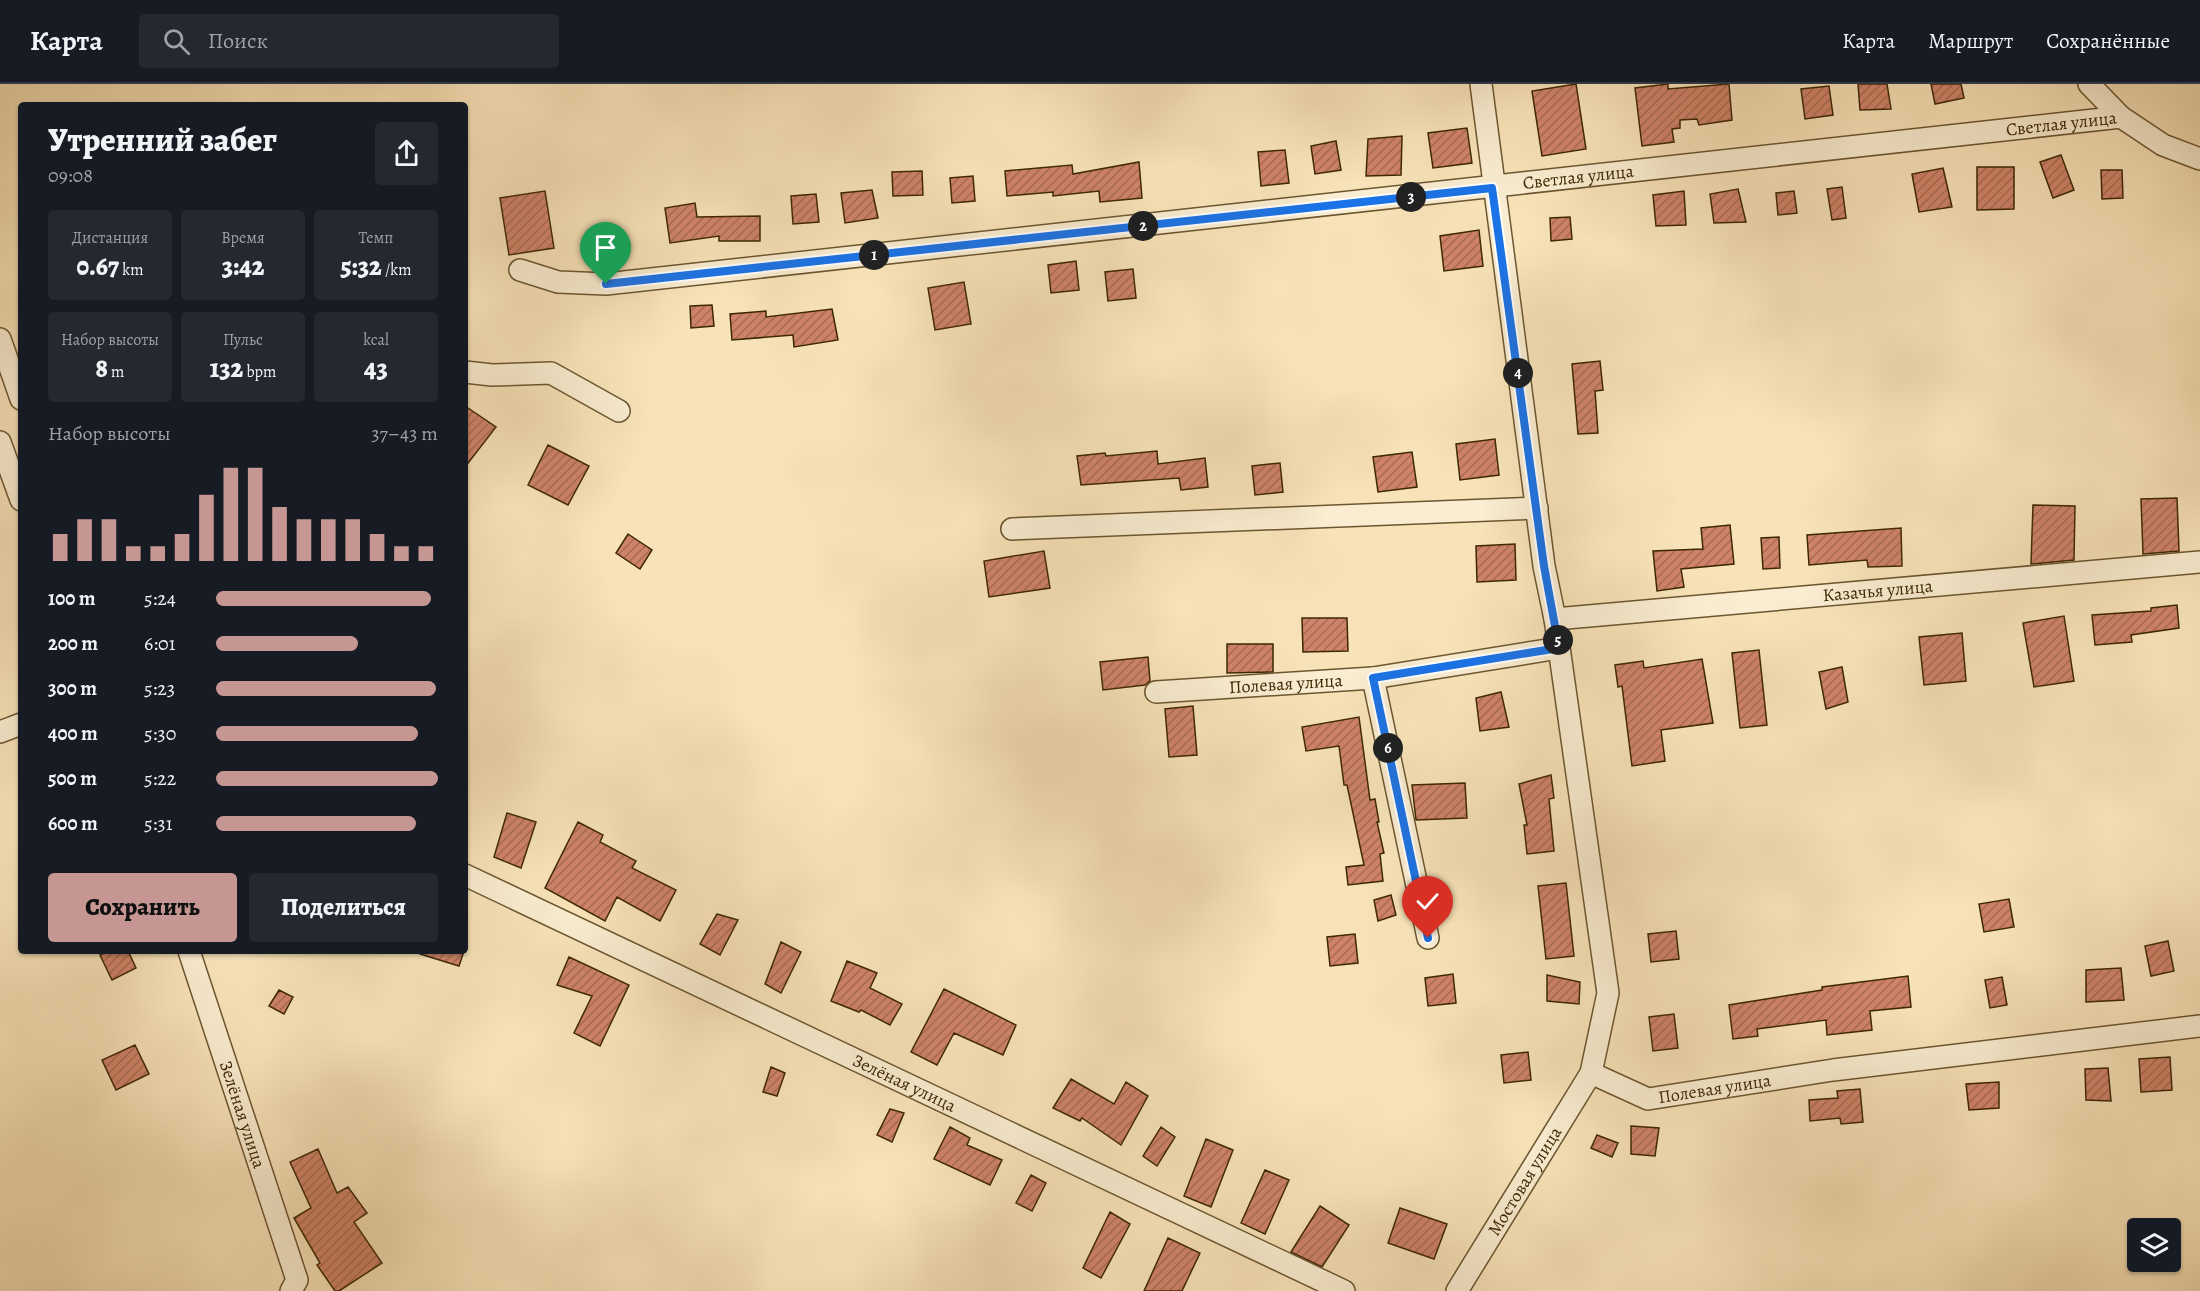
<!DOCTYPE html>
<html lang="ru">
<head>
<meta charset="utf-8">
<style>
  body { margin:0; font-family:Alegreya,serif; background:#242831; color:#f1f3f6; height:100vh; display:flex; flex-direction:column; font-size:22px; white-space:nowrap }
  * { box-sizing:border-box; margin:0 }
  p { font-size:20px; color:#9ea1a6 }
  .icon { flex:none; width:33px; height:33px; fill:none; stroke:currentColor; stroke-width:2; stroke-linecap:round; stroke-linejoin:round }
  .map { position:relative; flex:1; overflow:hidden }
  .side { position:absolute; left:18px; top:18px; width:450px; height:852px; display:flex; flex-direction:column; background:#171b24; border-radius:6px; box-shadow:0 2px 4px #0004 }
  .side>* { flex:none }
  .buttons { position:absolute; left:2127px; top:1134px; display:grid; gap:12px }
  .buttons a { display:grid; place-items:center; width:54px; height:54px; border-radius:6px; background:#171b24; box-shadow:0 2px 4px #0004; font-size:30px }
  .pin { position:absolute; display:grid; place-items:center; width:51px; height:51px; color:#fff; margin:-62px -26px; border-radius:50% 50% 50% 0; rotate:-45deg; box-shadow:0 0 6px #0007 }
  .pin .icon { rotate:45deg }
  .km { position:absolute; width:30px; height:30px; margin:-15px; border-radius:50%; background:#222; color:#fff; font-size:16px; line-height:30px; text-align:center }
  .round { display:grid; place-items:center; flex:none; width:63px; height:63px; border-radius:6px; background:#242831 }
  .head { display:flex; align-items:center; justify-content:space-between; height:102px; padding:0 30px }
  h1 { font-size:33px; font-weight:800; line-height:45px }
  .figures { display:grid; grid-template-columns:repeat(3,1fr); gap:9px; height:102px; padding:6px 30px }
  .figures div { display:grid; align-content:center; border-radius:6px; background:#242831; text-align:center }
  .figures b { font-size:26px; font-weight:800 }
  .figures small { font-size:16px; font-weight:400 }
  .figures p { font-size:16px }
  .chart { height:168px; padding:12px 30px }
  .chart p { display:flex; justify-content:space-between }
  .chart svg { width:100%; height:108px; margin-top:6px; stroke:#c59692; stroke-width:6 }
  .button { display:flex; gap:12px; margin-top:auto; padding:12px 30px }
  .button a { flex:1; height:69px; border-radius:6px; background:#c59692; color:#111; font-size:24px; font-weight:800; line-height:69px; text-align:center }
  .button a+a { background:#242831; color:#f1f3f6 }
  ul { padding:0 30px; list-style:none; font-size:20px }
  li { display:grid; grid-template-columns:96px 72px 1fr; align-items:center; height:45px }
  li i { height:15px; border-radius:8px; background:#c59692 }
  header { display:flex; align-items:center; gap:36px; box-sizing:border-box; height:84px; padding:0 30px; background:#171b24; border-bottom:2px solid #363941 }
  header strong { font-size:28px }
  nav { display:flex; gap:33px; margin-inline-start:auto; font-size:21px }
  .search { width:420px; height:54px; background:#242831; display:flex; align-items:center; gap:15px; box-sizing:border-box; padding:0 21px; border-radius:6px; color:#9ea1a6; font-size:22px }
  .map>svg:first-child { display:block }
  .building { fill:url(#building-hatch); stroke:#3d2703; stroke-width:1.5 }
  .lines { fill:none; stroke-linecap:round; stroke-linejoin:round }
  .minor-casing { stroke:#6c5630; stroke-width:24 }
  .minor { stroke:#faedd1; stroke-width:21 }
  .route-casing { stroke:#fff; stroke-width:12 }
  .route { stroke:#1a73e8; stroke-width:8 }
  .labels { text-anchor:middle; stroke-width:5; stroke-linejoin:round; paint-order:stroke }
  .street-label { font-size:18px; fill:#3d2703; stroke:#faedd1 }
</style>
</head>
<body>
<header>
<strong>Карта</strong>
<div class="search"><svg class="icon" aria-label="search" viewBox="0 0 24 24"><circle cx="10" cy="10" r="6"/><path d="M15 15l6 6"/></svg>Поиск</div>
<nav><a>Карта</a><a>Маршрут</a><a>Сохранённые</a></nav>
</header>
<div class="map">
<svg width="2200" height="1207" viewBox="0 0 2200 1207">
  <defs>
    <pattern id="building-hatch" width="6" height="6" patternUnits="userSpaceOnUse" patternTransform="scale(1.5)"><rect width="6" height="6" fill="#cf8368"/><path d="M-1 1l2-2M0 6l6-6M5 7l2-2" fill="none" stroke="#a96b53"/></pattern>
  </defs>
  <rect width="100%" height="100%" fill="#f8e3b8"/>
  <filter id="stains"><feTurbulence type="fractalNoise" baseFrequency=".00333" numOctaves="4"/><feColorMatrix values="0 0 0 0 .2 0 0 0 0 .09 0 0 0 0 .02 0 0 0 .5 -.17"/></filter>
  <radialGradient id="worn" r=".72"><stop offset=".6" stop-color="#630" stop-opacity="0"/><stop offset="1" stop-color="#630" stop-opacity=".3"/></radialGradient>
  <path class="building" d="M1576,0l10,65 -44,7 -10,-65z
    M1668,0v5l61,-5 3,36 -33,5 -2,-6 -17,1v8l-8,1 2,13 -32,4 -7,-58z
    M1858,0h29l4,25 -31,1z
    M1931,0h30l3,14 -29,6z
    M1829,2l4,29 -28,4 -4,-30z
    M1467,44l5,35 -39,5 -5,-35z
    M1402,52l-1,39 -35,1 2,-37z
    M1336,57l5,29 -26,4 -4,-28z
    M1285,66l4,33 -28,3 -3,-34z
    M2061,71l13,35 -21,8 -13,-36z
    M1139,78l3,36 -42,4 -1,-11 -46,5v-4l-46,4 -2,-25 67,-6 1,9z
    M1977,83h37v42l-37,1z
    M1943,84l9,39 -33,5 -7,-38z
    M2101,86h21l1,28 -21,1z
    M922,87l1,24 -30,1 -1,-24z
    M973,92l2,25 -23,2 -2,-25z
    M1842,103l4,31 -14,2 -5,-31z
    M1738,105l8,33 -32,1 -4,-29z
    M872,106l6,28 -33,5 -4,-30z
    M545,107l9,57 -45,7 -9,-57z
    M1684,107l2,34 -30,1 -3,-31z
    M1794,107l3,22 -19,2 -2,-22z
    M816,110l3,28 -26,2 -2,-28z
    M695,119l2,14 63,-1v25h-41v-5l-49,7 -5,-35z
    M1570,133l2,22 -21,2 -1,-23z
    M1479,146l4,36 -39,5 -4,-35z
    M1076,177l3,29 -28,3 -3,-28z
    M1133,185l3,29 -28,3 -3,-29z
    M964,198l7,42 -36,6 -7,-42z
    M712,221l2,21 -23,2 -1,-22z
    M832,225l6,31 -44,7 -1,-12 -61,5 -2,-26 36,-3v6z
    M1600,277l3,29 -8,1 3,42 -20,1 -6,-70z
    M465,322l31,21 -31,40z
    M1495,355l4,36 -39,5 -4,-36z
    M548,361l41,21 -21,39 -40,-20z
    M1157,367l1,13 47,-6 3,29 -27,3 -2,-12 -98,7 -4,-29 28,-3 1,3z
    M1412,368l5,35 -39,5 -5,-35z
    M1280,379l3,29 -28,3 -3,-29z
    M2177,414l2,53 -36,3 -2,-55z
    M2033,421l42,1 -1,54 -43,4z
    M1730,441l4,39 -53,5 3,18 -27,4 -4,-40 50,-2 -2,-21z
    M1901,444l1,38 -34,1 -1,-7 -58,5 -2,-30z
    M628,450l24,16 -12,19 -24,-16z
    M1779,453l1,31 -17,1 -2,-31z
    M1515,460l1,36 -39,2 -1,-36z
    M1044,467l6,37 -61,9 -5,-36z
    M2177,521l2,23 -48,7 1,7 -37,3 -3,-30 59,-4v-3z
    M2064,532l10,65 -40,6 -11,-64z
    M1302,534h45l1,33 -45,1z
    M1962,549l4,48 -42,4 -5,-48z
    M1227,560h46v28l-46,1z
    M1759,566l8,75 -27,3 -8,-75z
    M1148,573l2,24 -5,4 -42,5 -3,-28z
    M1702,575l11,64 -52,7 4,31 -33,5 -10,-80 -4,1 -3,-22 28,-4 1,7z
    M1842,583l6,35 -22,7 -7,-37z
    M1501,608l8,35 -29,4 -4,-33z
    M1193,622l4,49 -28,2 -4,-48z
    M1359,633l11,83 5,-1 4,23h-2l7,31 -4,1 3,27 -35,4 -2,-18 18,-2 -17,-80h-3l-5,-39 -33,5 -4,-24z
    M1551,691l3,23 -5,1 5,52 -27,3 -3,-29h3l-8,-41z
    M1465,699l2,35 -51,2 -4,-35z
    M507,729l29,9 -15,46 -27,-11z
    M578,738l25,13 -3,7 36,19 -4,7 44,22 -16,31 -43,-24 -12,24 -60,-33z
    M1566,799l8,73 -28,3 -8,-73z
    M1391,811l5,20 -18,6 -4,-21z
    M2009,815l5,28 -30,5 -5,-28z
    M717,830l21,6 -18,35 -20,-11z
    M1676,847l3,28 -28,3 -3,-28z
    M1355,850l3,29 -28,3 -3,-29z
    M2168,857l6,30 -23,5 -6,-30z
    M781,858l20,10 -20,41 -16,-9z
    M108,867h20l8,17 -24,12 -12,-25z
    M421,867h43l-5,15 -39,-12z
    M569,873l60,28 -29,61 -26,-13 18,-37 -35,-11z
    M847,877l30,12 -7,15 32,16 -12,21 -29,-15 -2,2 -28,-11z
    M2121,884l3,32 -38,2v-32z
    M1453,890l3,29 -28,3 -3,-28z
    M1547,891l33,7 -1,22 -32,-3z
    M1908,892l3,31 -41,4 2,19 -45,5 -1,-15 -69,9 1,7 -25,3 -4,-34 93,-15v-3z
    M2002,893l5,28 -17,3 -5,-28z
    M944,905l72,36 -13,30 -49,-22 -17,32 -26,-13z
    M279,906l14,7 -9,17 -15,-8z
    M1674,930l4,34 -25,3 -4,-34z
    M135,961l14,29 -33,16 -14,-30z
    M1528,968l3,28 -27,3 -3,-28z
    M2170,973l2,33 -31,2 -2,-33z
    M771,983l14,6 -8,23 -14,-4z
    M2108,984l3,33 -25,-1 -1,-31z
    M1071,995l43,25 12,-22 22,14 -27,49 -39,-27 -2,3 -27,-13z
    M1999,998v26l-30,2 -3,-26z
    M1860,1005l3,33 -22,2 -1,-6 -30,3 -1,-21 29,-2 -1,-7z
    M890,1025l14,4 -12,29 -15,-7z
    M1631,1042l28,2 -4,28 -24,-2z
    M950,1043l20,11 -3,7 35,15 -12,25 -56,-26z
    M1161,1043l14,10 -18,29 -14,-10z
    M1597,1051l21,8 -6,14 -21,-9z
    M1206,1055l27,11 -22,57 -27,-11z
    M318,1065l19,44 11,-6 19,26 -13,9 28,41 -43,28h-4l-18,-26 3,-2 -26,-45 17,-10 -21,-46z
    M1265,1086l24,10 -24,54 -24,-11z
    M1031,1091l15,8 -14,28 -16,-8z
    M1320,1122l29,19 -27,42 -31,-15z
    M1400,1124l47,16 -13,35 -46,-16z
    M1110,1128l20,12 -29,54 -18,-10z
    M1168,1154l32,15 -18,38h-38z"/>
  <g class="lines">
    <g class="minor-casing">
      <g id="minor">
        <path d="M2089,0l32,33"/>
        <path id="s1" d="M520,186l38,12 48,2 1515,-167 42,28 37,14"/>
        <path d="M0,255l21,60"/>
        <path d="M465,288l27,3 59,-2 68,38"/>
        <path d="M0,358l21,58"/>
        <path d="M1012,445l525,-21"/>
        <path id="s2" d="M1555,535l645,-57"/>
        <path d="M1373,594l55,260"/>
        <path id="s3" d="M1156,608l217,-14 186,-30"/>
        <path d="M0,648l21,-8"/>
        <path id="s4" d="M465,791l879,416"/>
        <path id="s5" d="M189,867l108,329 -6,11"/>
        <path id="s6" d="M1591,989l57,26 185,-29 367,-44"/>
        <path id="s7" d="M1457,1207l134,-218 17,-80 -53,-374 -11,-53 -63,-482"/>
      </g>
    </g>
    <use href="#minor" class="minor"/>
  </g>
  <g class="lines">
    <g class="route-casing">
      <path id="route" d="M606,200l886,-96 52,378 15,82 -186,30 55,260"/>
    </g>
    <use href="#route" class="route"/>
  </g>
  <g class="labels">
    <g class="street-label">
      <text dy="6" stroke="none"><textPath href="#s1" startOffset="1552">Светлая улица</textPath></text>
      <text dy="6" stroke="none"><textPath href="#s1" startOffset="1066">Светлая улица</textPath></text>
      <text dy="6" stroke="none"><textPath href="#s2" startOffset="324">Казачья улица</textPath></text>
      <text dy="6" stroke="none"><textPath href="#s3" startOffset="130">Полевая улица</textPath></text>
      <text dy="6" stroke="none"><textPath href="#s4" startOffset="486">Зелёная улица</textPath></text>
      <text dy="6" stroke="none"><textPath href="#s6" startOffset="130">Полевая улица</textPath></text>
      <text dy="6" stroke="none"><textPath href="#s5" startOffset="172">Зелёная улица</textPath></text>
      <text dy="6" stroke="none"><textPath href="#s7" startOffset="129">Мостовая улица</textPath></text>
    </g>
  </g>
  <rect width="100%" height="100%" filter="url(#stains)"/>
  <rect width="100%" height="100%" fill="url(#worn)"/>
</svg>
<div class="buttons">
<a><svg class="icon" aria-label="layers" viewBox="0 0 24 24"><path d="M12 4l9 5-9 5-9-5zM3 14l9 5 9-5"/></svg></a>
</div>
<div class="pin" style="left:606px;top:200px;background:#1e9e55"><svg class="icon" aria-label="arrive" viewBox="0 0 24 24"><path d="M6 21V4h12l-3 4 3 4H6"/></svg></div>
<div class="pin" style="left:1428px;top:854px;background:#d93025"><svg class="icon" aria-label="check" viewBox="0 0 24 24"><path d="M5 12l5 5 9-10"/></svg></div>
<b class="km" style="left:874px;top:171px">1</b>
<b class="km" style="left:1143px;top:142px">2</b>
<b class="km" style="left:1411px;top:113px">3</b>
<b class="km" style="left:1518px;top:289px">4</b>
<b class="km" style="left:1558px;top:556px">5</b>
<b class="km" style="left:1388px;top:664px">6</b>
<section class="side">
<div class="head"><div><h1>Утренний забег</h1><p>09:08</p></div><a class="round"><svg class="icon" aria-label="share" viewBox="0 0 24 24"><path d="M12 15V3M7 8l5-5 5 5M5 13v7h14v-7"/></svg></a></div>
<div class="figures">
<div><p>Дистанция</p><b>0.67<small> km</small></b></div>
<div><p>Время</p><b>3:42</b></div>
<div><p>Темп</p><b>5:32<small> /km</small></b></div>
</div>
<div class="figures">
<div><p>Набор высоты</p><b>8<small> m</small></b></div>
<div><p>Пульс</p><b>132<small> bpm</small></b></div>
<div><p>kcal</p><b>43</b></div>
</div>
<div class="chart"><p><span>Набор высоты</span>37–43 m</p>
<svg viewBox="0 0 160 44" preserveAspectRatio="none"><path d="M5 44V33M15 44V27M25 44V27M35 44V38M45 44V38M55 44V33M65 44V17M75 44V6M85 44V6M95 44V22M105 44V27M115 44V27M125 44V27M135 44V33M145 44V38M155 44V38"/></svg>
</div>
<ul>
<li><b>100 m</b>5:24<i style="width:97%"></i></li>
<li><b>200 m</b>6:01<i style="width:64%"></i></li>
<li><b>300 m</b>5:23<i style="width:99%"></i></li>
<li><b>400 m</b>5:30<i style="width:91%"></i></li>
<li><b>500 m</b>5:22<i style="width:100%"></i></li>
<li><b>600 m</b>5:31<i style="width:90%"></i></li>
</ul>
<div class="button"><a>Сохранить</a><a>Поделиться</a></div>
</section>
</div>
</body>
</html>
